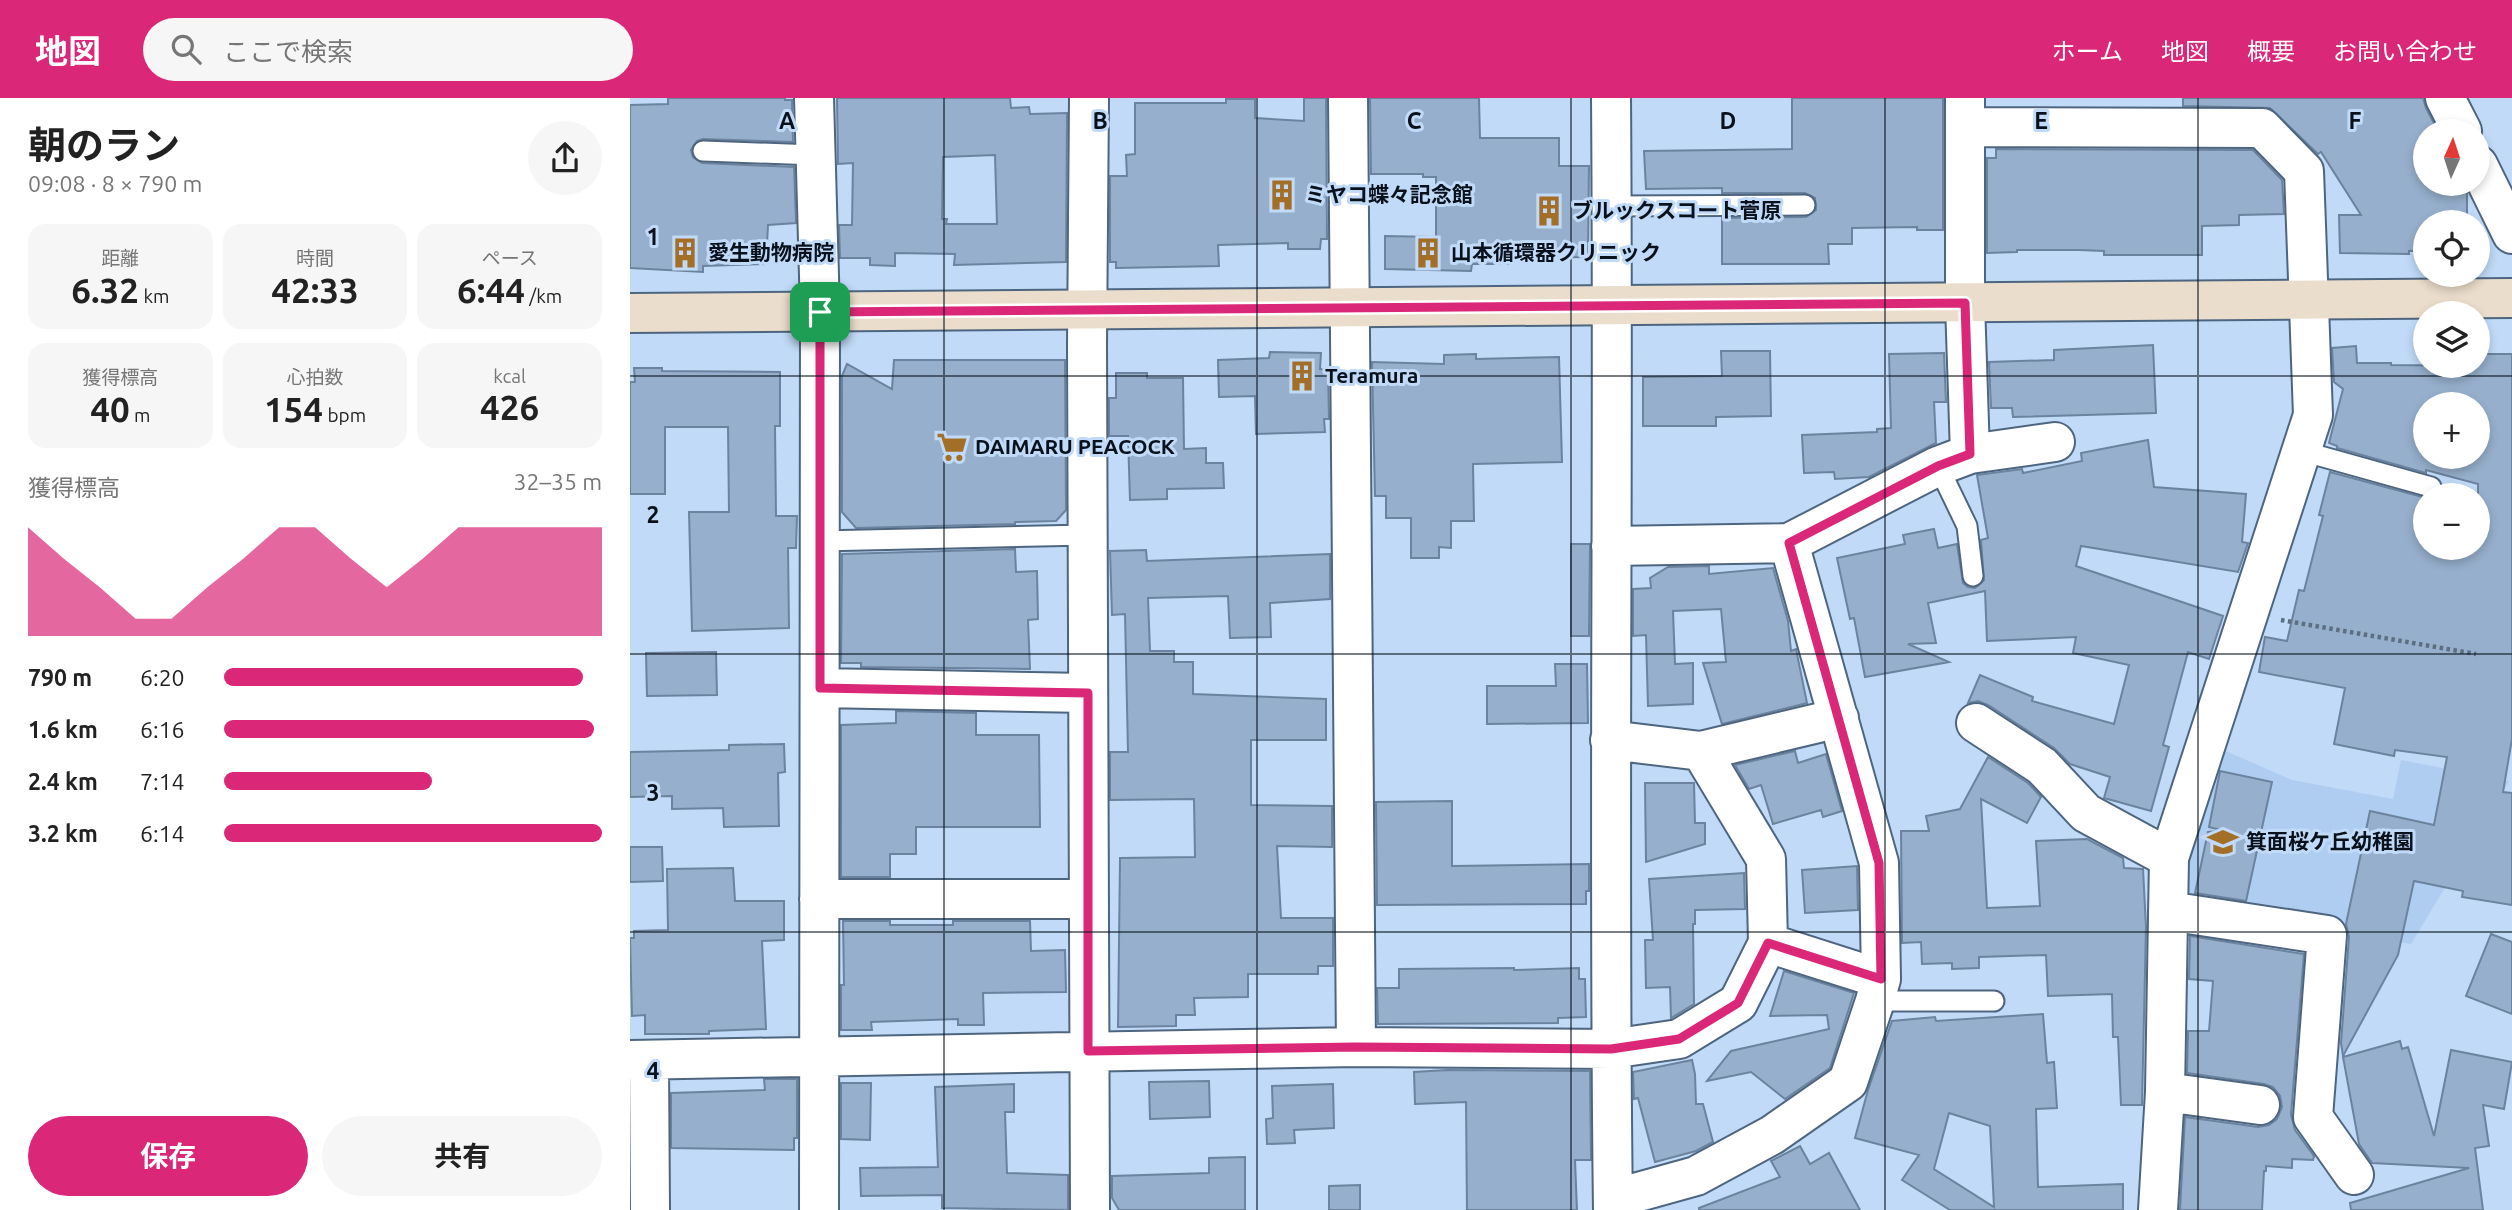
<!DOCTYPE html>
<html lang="ja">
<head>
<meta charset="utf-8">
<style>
  body { margin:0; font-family:Ubuntu,"Noto Sans JP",sans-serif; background:#f6f6f6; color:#222; height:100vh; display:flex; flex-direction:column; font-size:26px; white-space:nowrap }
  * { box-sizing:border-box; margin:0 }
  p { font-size:23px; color:#767676 }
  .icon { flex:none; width:38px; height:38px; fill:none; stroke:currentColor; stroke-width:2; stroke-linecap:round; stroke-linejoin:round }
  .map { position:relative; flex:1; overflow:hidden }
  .panel { display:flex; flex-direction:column; background:#fff; width:630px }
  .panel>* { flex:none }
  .needle { width:46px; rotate:3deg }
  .fabs { position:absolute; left:1783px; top:21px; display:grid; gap:14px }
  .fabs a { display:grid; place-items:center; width:77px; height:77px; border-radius:50%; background:#fff; box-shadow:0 4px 10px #0003; font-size:35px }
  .pin { position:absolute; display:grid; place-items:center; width:60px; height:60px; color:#fff; margin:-30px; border-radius:14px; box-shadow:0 4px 10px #0006 }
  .round { display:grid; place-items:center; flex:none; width:74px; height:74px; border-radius:37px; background:#f6f6f6 }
  .summary { display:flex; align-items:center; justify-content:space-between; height:119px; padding:0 28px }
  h1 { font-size:38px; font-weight:700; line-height:52px }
  .metrics { display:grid; grid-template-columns:repeat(3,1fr); gap:10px; height:119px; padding:7px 28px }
  .metrics div { display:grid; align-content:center; border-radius:18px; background:#f6f6f6; text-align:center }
  .metrics b { font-size:35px; font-weight:700 }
  .metrics small { font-size:19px; font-weight:400 }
  .metrics p { font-size:19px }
  .chart { height:196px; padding:14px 28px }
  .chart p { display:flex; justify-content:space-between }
  .chart svg { width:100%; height:126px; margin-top:7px; fill:#db2777; opacity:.7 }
  .primary-button { display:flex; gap:14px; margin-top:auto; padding:14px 28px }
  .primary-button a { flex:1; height:80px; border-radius:42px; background:#db2777; color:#fff; font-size:28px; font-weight:700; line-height:80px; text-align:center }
  .primary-button a+a { background:#f6f6f6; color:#222 }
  ul { padding:0 28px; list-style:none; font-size:23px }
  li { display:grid; grid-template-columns:112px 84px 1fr; align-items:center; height:52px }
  li i { height:18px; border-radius:9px; background:#db2777 }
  header { display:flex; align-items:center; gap:42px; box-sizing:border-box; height:98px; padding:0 35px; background:#db2777; color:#fff }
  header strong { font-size:33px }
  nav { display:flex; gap:38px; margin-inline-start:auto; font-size:24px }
  .search { width:490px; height:63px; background:#f6f6f6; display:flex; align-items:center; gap:18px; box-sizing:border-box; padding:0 24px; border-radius:38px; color:#767676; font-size:26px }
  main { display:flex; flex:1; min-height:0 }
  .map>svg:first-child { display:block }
  .built { fill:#afcdf1 }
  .building { fill:#96afcc; stroke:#6b839e; stroke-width:2; fill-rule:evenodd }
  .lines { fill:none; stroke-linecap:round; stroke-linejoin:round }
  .lane-casing { stroke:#4e657f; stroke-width:23 }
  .street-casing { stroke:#4e657f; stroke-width:42 }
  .secondary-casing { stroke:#4e657f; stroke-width:42 }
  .path { stroke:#5d6e81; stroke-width:4.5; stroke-dasharray:3.5 3.5; stroke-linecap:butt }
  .lane { stroke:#fff; stroke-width:19 }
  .street { stroke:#fff; stroke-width:38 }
  .secondary { stroke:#ebddcb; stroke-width:38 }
  .route-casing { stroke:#fff; stroke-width:14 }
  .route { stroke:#db2777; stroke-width:9 }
  .grid { fill:none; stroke:#09121c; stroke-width:2; stroke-opacity:0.55 }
  .labels { text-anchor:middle; stroke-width:6; stroke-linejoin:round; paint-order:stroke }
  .poi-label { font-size:21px; font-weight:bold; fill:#09121c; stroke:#c0daf8; text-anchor:start }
  .grid-label { font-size:23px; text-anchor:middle; font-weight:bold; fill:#09121c; stroke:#c0daf8; stroke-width:6; stroke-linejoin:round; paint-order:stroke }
</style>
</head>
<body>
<header>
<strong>地図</strong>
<div class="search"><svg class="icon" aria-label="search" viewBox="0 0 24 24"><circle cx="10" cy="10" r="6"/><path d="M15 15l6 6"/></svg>ここで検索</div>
<nav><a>ホーム</a><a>地図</a><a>概要</a><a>お問い合わせ</a></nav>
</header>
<main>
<section class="panel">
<div class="summary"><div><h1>朝のラン</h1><p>09:08 · 8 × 790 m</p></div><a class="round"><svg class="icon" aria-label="share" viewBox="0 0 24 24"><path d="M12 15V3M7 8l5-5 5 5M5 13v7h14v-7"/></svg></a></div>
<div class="metrics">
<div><p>距離</p><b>6.32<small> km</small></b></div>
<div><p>時間</p><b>42:33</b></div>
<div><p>ペース</p><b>6:44<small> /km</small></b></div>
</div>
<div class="metrics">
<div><p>獲得標高</p><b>40<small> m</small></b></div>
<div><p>心拍数</p><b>154<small> bpm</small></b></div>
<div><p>kcal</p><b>426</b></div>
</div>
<div class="chart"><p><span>獲得標高</span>32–35 m</p>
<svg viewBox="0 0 160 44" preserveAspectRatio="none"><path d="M0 44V6L10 17L20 27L30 38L40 38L50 27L60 17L70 6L80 6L90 17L100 27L110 17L120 6L130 6L140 6L150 6L160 6V44z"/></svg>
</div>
<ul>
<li><b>790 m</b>6:20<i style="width:95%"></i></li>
<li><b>1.6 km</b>6:16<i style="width:98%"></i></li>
<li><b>2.4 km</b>7:14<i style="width:55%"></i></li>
<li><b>3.2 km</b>6:14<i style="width:100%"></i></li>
</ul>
<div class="primary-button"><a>保存</a><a>共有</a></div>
</section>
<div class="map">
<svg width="1882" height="1112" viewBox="0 0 1882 1112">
  <rect width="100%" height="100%" fill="#c0daf8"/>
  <path class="built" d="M1589,650l73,32 101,19 8,-39 108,21 -98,163 -157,-27 -76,-18 10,-59z"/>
  <path class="building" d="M38,0h117v2h7l1,42 -90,-3 -6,2 -6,9 2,7 9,6 92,4 2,56 -28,2 -2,39 -63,2v6l-73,-4v-163l38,-1z
    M207,0h173l1,10 18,-1 1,7 37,-1 -1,149 -112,3 1,-11 -60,-1v13l-25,-1v-7h-30l-1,-33h13l1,-62 -15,1zM365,57l2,69h-51l1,-5h-5l1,-62z
    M674,0h22l1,141h-6l-1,10h-32v-6l-70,2 1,21 -103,2v-6h-6v-86h17l-1,-21 9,-1v-51h91v-4h29v19l49,3z
    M740,0h109l1,40h79v28h30l-1,91 -79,1v6h-37l-1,7 -86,-2v-33l51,1v-60h-13v-3h-52z
    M1162,0h151v132h-26v-3l-65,1v16h-24l1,20h-107v-46l84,-1 10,-7 -1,-12 -10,-5h-83v-5l-76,1 -2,-38 148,-2z
    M1553,0h240l3,10 12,23h-12v53h37l4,9v29h-41v29h-17v3l-69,-1 -1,-38h22l-40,-63 -3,2 -48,-46 -87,-2z
    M1366,51l257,1 29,30 2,34 -45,1v10l-37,1v29h-98v-4l-25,-1h-62v2l-30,1v-95h9z
    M1523,247l3,68 -143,4 -1,-9h-21l-2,-46 65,-2v-10z
    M1726,248l1,17h34v2l87,1v-12h34v385l-9,53 9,1v112l-50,-8 1,-6 -49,-10 -16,74 -55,101 -2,-13 8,-106 -3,-13 24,-113 64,14 13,-68 -52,-7 -1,6 -60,-12 11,-56 -86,-16 6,-35 22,4 12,-51 5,1 19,-75 -4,-1 11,-43 96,26v50h52v-64l-52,-14v3l-89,-25v-2l-8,-3 14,-54 -9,-7 -2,-34zM1796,306h52v53h-52z
    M1091,253h49l1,65 -55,1v9h-73v-49l79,-1z
    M640,254l51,1 -1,16 8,1 1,49h-5l1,13 -69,2 -1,-38 -36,1 -1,-37 51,-2z
    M1314,255l2,49h-12l2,41 -67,34 -34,2 -1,-7 -30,1 -2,-38 75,-3v-3l14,-1 -2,-74z
    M846,256v5l83,-2 3,105 -89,2 1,57h-23v27l-12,-1v11h-28v-40h-25v-22h-11l-3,-134 72,2v-9z
    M264,262h171l1,150 -10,11 -41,1v2l-159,4 -14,-16v-136l5,-12 45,25z
    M4,270h28v3l118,1v54h-5l1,90h21l-1,32h-8l1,80 -97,3 -3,-119h40l-1,-85h-63v67h-35v-112h5z
    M486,275h31v5h36l1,71 22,-1v15h17l1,25 -57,1v10l-37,1 -2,-64h-19v-38h7z
    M1518,342l6,47 92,7 -4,48 6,1 -10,29 -157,-26 -5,20 147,50 -14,43 -21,-7 -25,93 6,2 -18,64 -47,-13 6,-21 -40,-13 -16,-16 -66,-43 -10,-4 -10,2 12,-28 53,22 -1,4 82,23 15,-59 -56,-12 3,-16 -89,4 -2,-50 -57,12 8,40 -28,1 41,18 -84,15 -11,-59 -4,1 -13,-61 68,-14 -2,-9 31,-6 4,19 19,-4 6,39 5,4 7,1 9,-8 -3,-40 7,-2 -11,-63 45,-6 1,4 59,-12 -1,-8z
    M941,446h19l-1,92h-18z
    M385,451l1,23 21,-1 1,48 -10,1 2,49 -169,-2v-4h-20l1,-109z
    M516,452l1,11 183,-7v45l-60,4 1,34 -41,1 -2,-42 -80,2 2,53h24v11h19v32l133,5v41h-75v65l81,1v41l-55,-1 4,72h52v48h-15v8h-70v23l-54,1 1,17h-19v11l-58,1 2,-169 75,-1 -1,-58 -84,1v-48h18l-3,-138 -13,1 -2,-64z
    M1079,468v8l64,-6 15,53 3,30 5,-2 11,54 -85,21 -19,-61 23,-1 -5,-53 -48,2 2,53 18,-1v41l-45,2 -2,-71 -13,1v-47l18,-1 -1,-10 18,-11z
    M86,554l1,43 -70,1 -1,-43z
    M925,566h32l1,59 -101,1v-38h69z
    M266,613l80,2v22h63l1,92h-124v27h-26v23h-49v-152l55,-2z
    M154,646l1,28 -7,1 1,53 -55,1 -1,-19 -51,1v-13l-42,1v-45l99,-2v-5z
    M1165,653l3,12 28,-9 16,57 -19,6 -2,-7 -48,14 -12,-39 -12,4 -14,-24z
    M1358,659l40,26 13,14 -14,26 -46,-24 6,109 53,-2 -4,-65 51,-2 36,19 1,10 19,1 3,58 -4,178h-21l-3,-68h-5l-1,-43 -64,2 -2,-41 -67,2v11l-27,1v-6l-30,1 -1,-22 -19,1 -1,-112h28l-3,-15 34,-7z
    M1590,673l52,11 -26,119 -51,-8 13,-61 17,-1 -16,-4z
    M1015,685h49l1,40h10v21l-59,18z
    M822,703v65l137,-2v27h-3v13l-209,1 -1,-103z
    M0,749h32l1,34 -33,1z
    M1227,768l1,44 -53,3 -3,-43z
    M103,770l2,33h49v39l-22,1 4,88 -57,2v3h-64v-19l-13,1 -2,-78h4v-7l34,-1 -1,-61z
    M1114,775l1,36 -50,1v14h-2l1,80 -23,14 -1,-31 -24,1 -1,-48h8l-4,-61z
    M213,823h47v4h63v-4h77l1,30 34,-1 1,42 -83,1 1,32h-26v-6l-87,3 1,8h-31v-45h3z
    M1861,836l21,8v72l-46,-18z
    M1560,838l114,18 -13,161 4,15 19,26 -1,4 -21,-1v9l-26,-2v5h-2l-2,39h-82l5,-93 73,10 11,-2 8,-6 5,-12 -2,-11 -7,-9 -9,-3 -77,-11 1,-42h21l4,-50 -24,-2z
    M884,870v2l65,-2v11h6l1,38 -28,1v5l-180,1 -1,-36h22v-19z
    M1154,873l70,22 -24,75 -45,31 -34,-27 -44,9 24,-30 98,-22 -2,-14 -57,1z
    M1413,916l4,49 7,-1 3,46 -21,1 2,78 85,-3v26h-173l-48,-30 17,-25 -64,-17 13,-48 24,-69 43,-4 1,4zM1319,1015l41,13 4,81 -60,-38z
    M1770,943l2,8 6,-2 26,89 17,-86 61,12 -8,47 -21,-4 6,41 -14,2 8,62h-132l-1,-7 119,-35 -97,-5 -13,-19 -16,-87z
    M1062,962l3,14 1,30h7l10,38 -17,9 -41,11 -17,-64 -4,1 -1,-27z
    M817,972l143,1 1,89h-16l2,50h-110l-1,-108 -51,2 -1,-32z
    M134,981h33v59h-3v12l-123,-2v-55l94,-3z
    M579,983l1,36 -60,2 -1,-37z
    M211,985h30l-1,57 -29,-1z
    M384,986v28h-9l2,61 61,2v35l-126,-2v-13l-81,1 -1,-28 78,-1 -3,-80z
    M703,986l1,44 -40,2 1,13 -28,1 -1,-25 7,-1 -1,-32z
    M1170,1048l10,18 19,-11 31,57h-161v-2l81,-31 -9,-16z
    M615,1059v53h-126l-7,-12v-22l97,-3v-15z
    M730,1087v25h-31v-24z"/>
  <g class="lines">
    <g class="lane-casing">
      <path id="lane" d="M73,53l112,4
        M982,108l193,-1
        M1672,353l129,36
        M1308,368l29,60 6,50
        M190,443l268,-6
        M1245,903h119"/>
    </g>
    <g class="street-casing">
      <path id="street" d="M184,0l6,214 -1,898
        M459,0l-2,246 3,866
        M718,0l8,949
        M981,0c3,371 -3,741 2,1112
        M1335,0v205l5,151
        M1815,0l17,33
        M1335,29l297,1 42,43 9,244 -144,443 -4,234 -7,118
        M1848,67l34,69
        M981,448l178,-3 149,-77 32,-12 85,-12
        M190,590l268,5
        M1346,625l66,43 44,47 83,45
        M980,642l91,11 138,-33
        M189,801h270
        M1538,813l159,24 -14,182 41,58
        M1138,845l113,36
        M0,962l726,-13 255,2 68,-10 59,-36 30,-60 -2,-84 -65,-108
        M19,963l1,149
        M1535,994l95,13
        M983,1101l83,-23 76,-41 76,-53 27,-81 6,-22 -2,-116 -90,-320"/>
    </g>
    <g class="secondary-casing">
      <path id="secondary" d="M0,215l1882,-15"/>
    </g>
    <path class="path" d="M1651,522l195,34"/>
    <use href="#lane" class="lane"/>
    <use href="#street" class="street"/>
    <use href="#secondary" class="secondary"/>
  </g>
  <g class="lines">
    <g class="route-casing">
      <path id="route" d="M1335,205l5,151 -32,12 -149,77 90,320 2,116 -113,-36 -30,60 -59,36 -68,10 -255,-2 -268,4v-358l-268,-5v-376z"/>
    </g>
    <use href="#route" class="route"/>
  </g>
  <path class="grid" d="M314,0v1112M627,0v1112M941,0v1112M1255,0v1112M1568,0v1112M0,278h1882M0,556h1882M0,834h1882"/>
  <defs>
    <g id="building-bare" transform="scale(2.415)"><path d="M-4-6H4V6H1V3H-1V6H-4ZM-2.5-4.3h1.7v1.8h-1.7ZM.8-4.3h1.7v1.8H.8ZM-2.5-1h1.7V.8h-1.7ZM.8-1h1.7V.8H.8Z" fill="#a36f27" stroke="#c0daf8" stroke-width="2.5" paint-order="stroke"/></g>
    <g id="supermarket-bare" transform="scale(2.415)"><path d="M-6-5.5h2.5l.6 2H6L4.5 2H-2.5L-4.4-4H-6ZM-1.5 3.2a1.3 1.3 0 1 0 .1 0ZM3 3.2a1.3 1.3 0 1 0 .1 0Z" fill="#a36f27" stroke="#c0daf8" stroke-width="2.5" paint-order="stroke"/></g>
    <g id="school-bare" transform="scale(2.415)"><path d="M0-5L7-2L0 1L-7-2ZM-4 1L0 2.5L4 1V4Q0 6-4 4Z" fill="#a36f27" stroke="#c0daf8" stroke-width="2.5" paint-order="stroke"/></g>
  </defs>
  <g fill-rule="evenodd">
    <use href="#building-bare" x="652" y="97"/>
    <use href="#building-bare" x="919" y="113"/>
    <use href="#building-bare" x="55" y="155"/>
    <use href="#building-bare" x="798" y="155"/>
    <use href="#building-bare" x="672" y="278"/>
    <use href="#supermarket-bare" x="322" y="349"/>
    <use href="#school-bare" x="1593" y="744"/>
  </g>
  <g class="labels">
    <g class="poi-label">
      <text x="675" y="104">ミヤコ蝶々記念館</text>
      <text x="942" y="120">ブルックスコート菅原</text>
      <text x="78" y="162">愛生動物病院</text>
      <text x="821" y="162">山本循環器クリニック</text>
      <text x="695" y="285">Teramura</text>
      <text x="345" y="356">DAIMARU PEACOCK</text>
      <text x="1616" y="751">箕面桜ケ丘幼稚園</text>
    </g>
  </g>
  <g class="grid-label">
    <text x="157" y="31">A</text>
    <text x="470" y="31">B</text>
    <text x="784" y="31">C</text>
    <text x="1098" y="31">D</text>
    <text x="1411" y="31">E</text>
    <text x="1725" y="31">F</text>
    <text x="23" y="147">1</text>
    <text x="23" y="425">2</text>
    <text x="23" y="703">3</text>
    <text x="23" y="981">4</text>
  </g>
</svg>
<div class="fabs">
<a><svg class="needle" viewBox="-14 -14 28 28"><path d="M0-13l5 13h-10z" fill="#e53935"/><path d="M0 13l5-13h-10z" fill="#767676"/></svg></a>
<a><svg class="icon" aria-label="locate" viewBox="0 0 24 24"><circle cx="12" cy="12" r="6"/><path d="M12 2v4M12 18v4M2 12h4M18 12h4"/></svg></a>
<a><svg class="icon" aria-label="layers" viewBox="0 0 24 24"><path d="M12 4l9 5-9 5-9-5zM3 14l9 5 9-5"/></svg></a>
<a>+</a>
<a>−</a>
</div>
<div class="pin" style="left:190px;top:214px;background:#1e9e55"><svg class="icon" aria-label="arrive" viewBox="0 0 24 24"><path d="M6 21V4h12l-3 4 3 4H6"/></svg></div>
</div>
</main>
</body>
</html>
